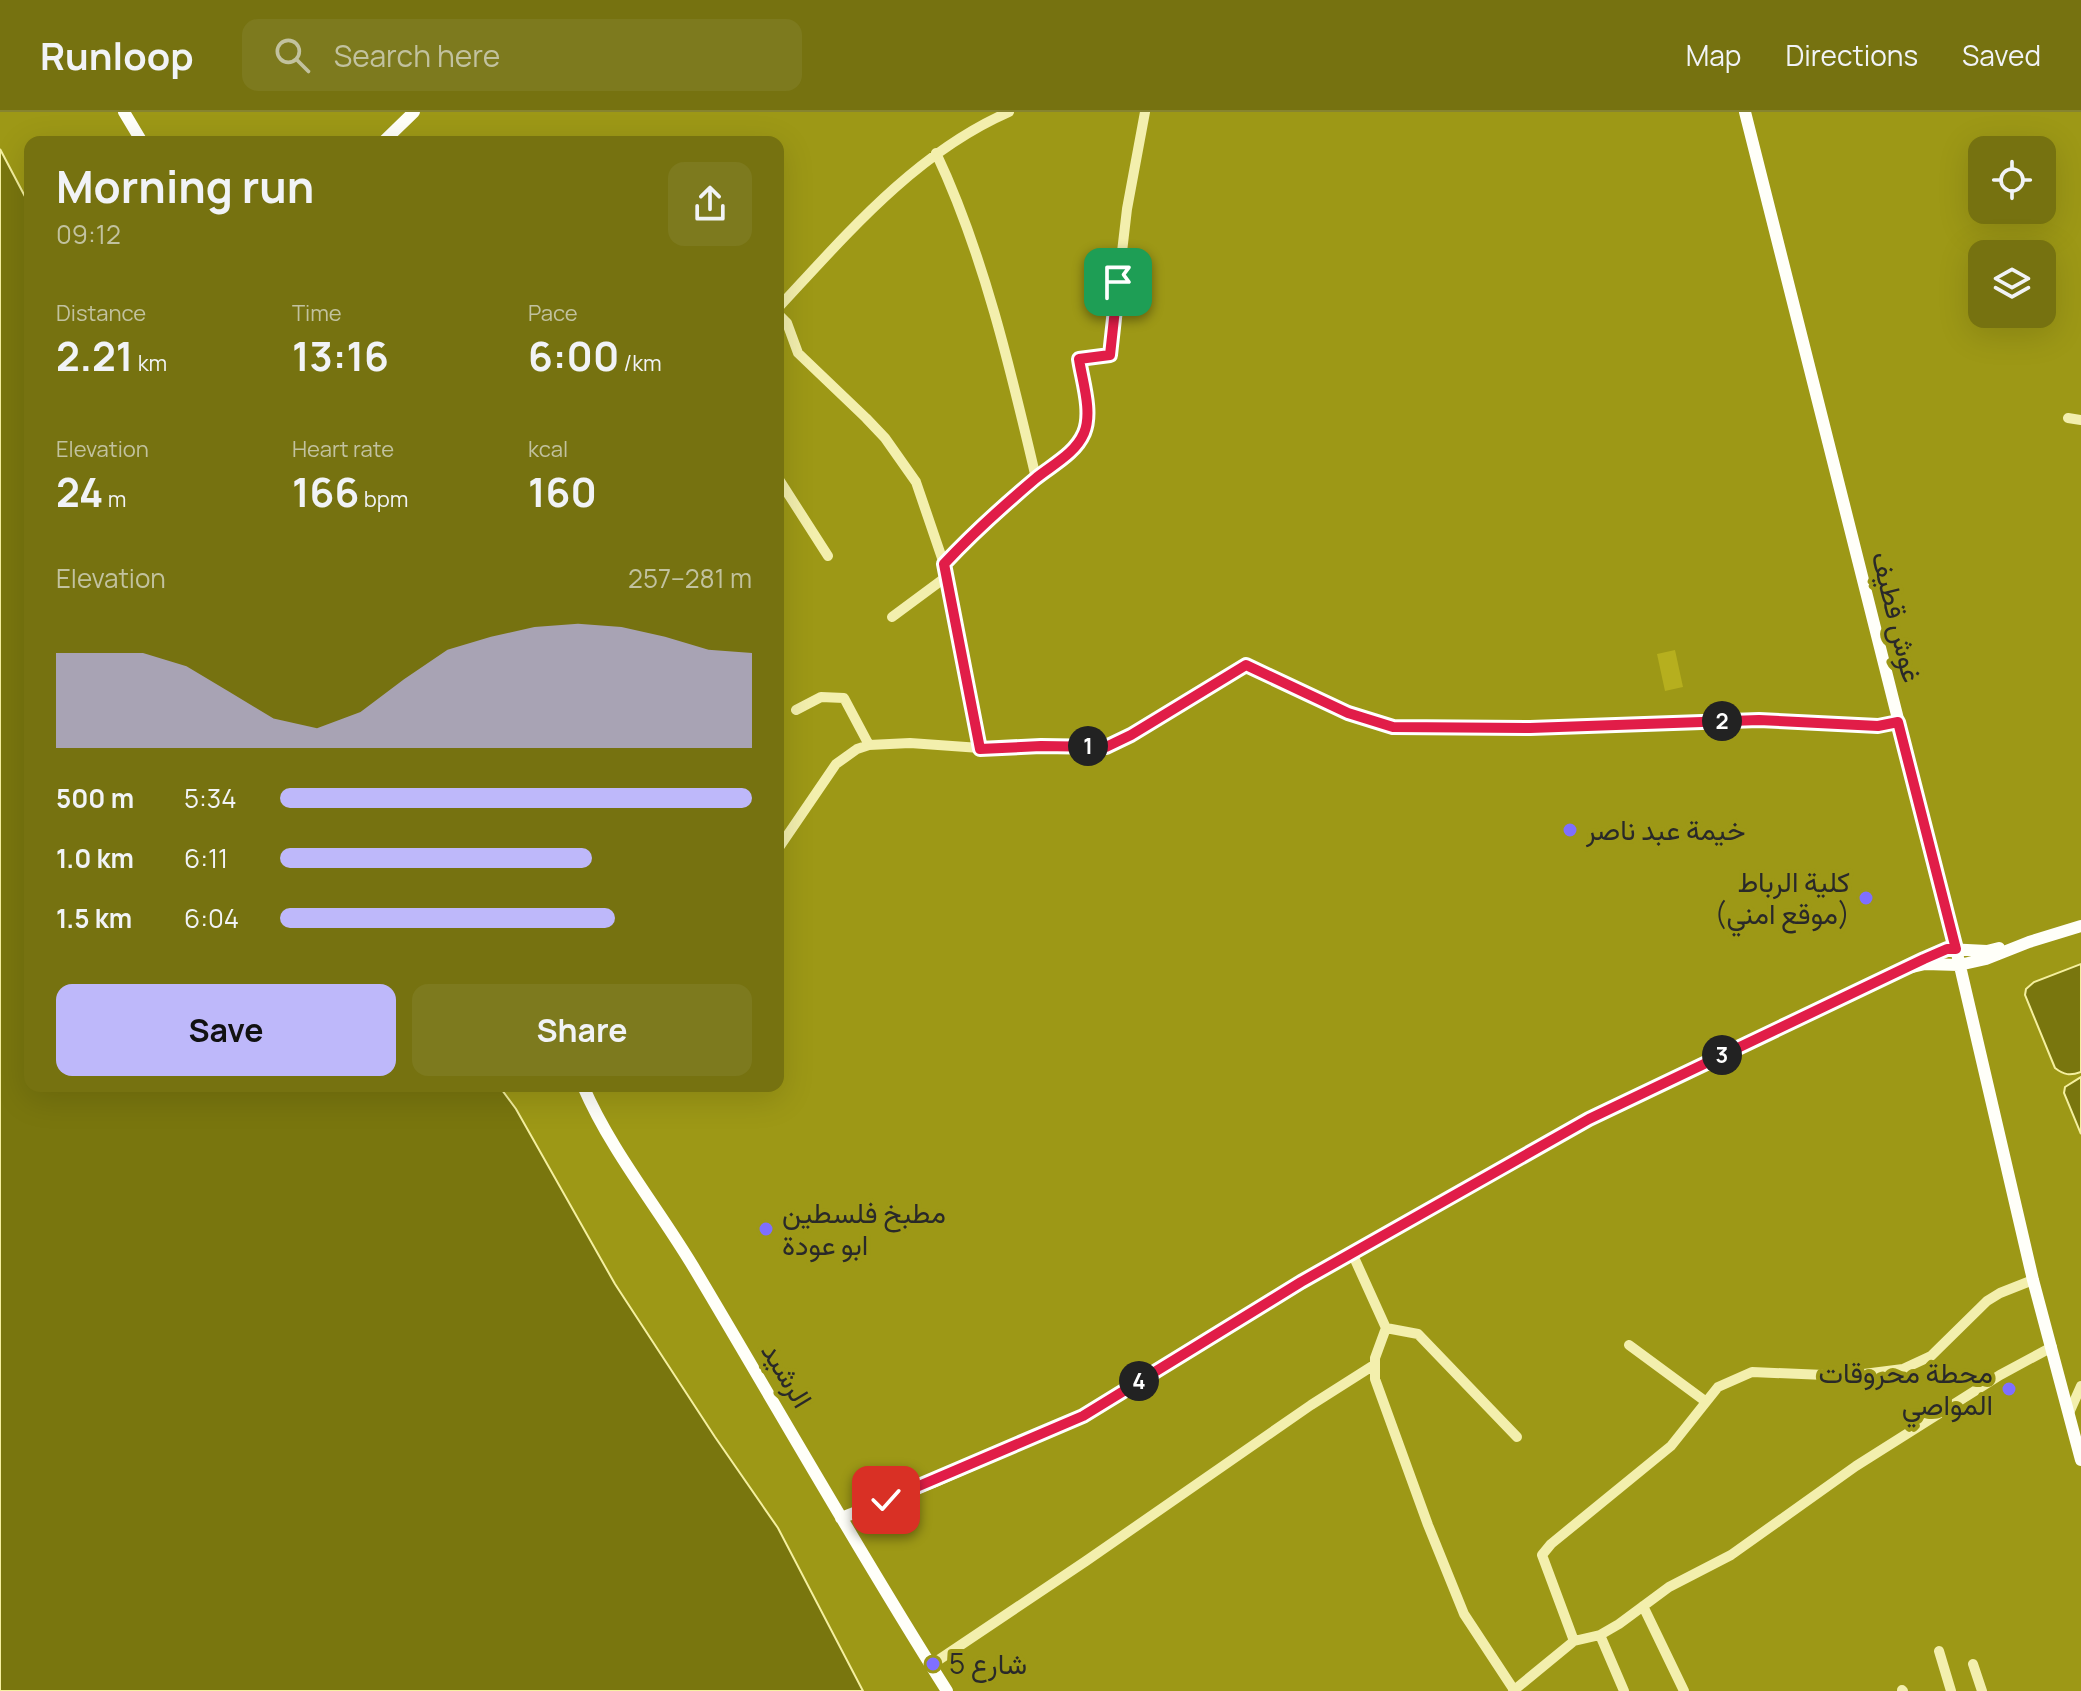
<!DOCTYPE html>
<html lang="en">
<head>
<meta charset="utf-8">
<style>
  body { margin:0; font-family:Manrope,Vazirmatn,sans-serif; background:#7d7a1e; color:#f1f3f6; height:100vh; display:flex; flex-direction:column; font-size:30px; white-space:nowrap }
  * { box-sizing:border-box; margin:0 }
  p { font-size:26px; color:#c2c29f }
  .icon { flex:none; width:44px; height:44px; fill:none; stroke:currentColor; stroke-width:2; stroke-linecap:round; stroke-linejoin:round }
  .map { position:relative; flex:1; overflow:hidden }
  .drawer { position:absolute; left:24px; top:24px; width:760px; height:956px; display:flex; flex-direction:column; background:#767210; border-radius:16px; box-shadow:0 8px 32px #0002 }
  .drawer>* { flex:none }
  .fabs { position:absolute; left:1968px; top:24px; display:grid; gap:16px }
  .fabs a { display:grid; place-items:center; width:88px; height:88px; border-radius:16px; background:#767210; box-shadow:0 8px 32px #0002; font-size:40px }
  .pin { position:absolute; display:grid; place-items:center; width:68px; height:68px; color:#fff; margin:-34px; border-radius:16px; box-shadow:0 4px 12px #0006 }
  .km { position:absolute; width:40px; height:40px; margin:-20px; border-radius:50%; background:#222; color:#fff; font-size:22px; line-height:40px; text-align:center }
  .round { display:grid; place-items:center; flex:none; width:84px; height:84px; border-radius:16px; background:#7d7a1e }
  .head { display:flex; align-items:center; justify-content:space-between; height:136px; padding:0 32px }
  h1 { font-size:44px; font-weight:700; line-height:60px }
  .stats { display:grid; grid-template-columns:repeat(3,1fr); gap:12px; height:136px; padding:8px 32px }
  .stats div { display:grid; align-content:center }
  .stats b { font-size:40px; font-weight:700 }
  .stats small { font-size:22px; font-weight:400 }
  .stats p { font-size:22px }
  .chart { height:224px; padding:16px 32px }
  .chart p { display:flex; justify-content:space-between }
  .chart svg { width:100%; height:144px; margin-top:8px; fill:#beb8fa; opacity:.7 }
  .button { display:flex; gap:16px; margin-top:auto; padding:16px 32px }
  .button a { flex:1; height:92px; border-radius:16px; background:#beb8fa; color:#111; font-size:32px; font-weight:700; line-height:92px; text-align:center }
  .button a+a { background:#7d7a1e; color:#f1f3f6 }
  ul { padding:0 32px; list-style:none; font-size:26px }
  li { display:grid; grid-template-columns:128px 96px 1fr; align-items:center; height:60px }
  li i { height:20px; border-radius:10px; background:#beb8fa }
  header { display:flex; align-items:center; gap:48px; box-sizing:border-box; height:112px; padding:0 40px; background:#767210; border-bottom:2px solid #878430 }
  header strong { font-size:38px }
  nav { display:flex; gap:44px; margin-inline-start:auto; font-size:28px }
  .search { width:560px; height:72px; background:#7d7a1e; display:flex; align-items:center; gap:20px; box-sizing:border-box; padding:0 28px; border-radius:16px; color:#c2c29f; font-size:30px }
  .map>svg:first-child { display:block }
  .green { fill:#b6af1e }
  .water { fill:#79760e; stroke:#f5f09f; stroke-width:2 }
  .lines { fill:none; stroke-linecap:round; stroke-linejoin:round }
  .minor { stroke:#f3efad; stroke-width:10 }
  .major { stroke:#fffff9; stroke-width:12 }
  .route-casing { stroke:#fff; stroke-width:16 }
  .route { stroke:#e11d48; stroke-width:10 }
  .poi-dot { fill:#7f6fff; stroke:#9d9816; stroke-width:3 }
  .labels { text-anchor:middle; stroke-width:8; stroke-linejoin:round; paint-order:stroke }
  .street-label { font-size:28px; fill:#292929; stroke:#9d9816 }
  .poi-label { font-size:28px; fill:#292929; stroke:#9d9816; text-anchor:start }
</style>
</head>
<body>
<header>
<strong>Runloop</strong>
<div class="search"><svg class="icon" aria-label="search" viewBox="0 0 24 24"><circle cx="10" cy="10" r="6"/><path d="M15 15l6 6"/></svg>Search here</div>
<nav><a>Map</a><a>Directions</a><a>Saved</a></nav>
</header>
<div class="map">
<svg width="2081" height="1579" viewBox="0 0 2081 1579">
  <rect width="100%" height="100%" fill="#9d9816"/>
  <path class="green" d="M1675,538l8,37 -18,4 -8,-37z"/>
  <path class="water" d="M0,37l30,57v880h469l17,23 99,175 100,153 63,91 85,163h-863z
    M2081,852v108c-11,4 -17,3 -26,-4l-30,-73 1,-6 8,-7z
    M2081,965v57l-17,-41 1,-6z"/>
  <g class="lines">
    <path class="minor" d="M936,41c47,99 75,218 100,325
      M778,196c68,-73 137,-155 231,-196
      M778,202l9,9 11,30 68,65 19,20 31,44 28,82 36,185
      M2068,306l13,2
      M778,366l50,78
      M944,452c28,-30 59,-58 91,-85 17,-14 40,-25 49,-46 9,-21 -2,-53 -5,-74l31,-4 17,-146 18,-97
      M892,505l54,-40
      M796,598l25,-13 23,1 25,47
      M778,737l58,-85 21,-15 12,-4 41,-2 84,6 47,-3 65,1 25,-12 115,-70 102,48 45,14 137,1 229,-8 119,6 20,-4
      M1352,1141l34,75 -11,30v21l53,146 36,89 50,76
      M1386,1216l32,6 99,103
      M1629,1233l76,56
      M2069,1301l12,-27
      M1643,1494l41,85
      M1600,1523l24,56
      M1574,1529l26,-6 19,-11 50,-37 62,-32 125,-89 144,-91 52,-28
      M1939,1539l12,40
      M1973,1552l9,27
      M931,1553l155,-104 225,-156 63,-40
      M1902,1578l1,1
      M1513,1579l61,-50 -32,-86 9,-11 120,-98 47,-59 34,-15 96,4 55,-7 28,-13 56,-55 13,-8 33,-13"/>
    <path class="major" d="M124,0l18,30
      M1745,0l211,837 77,331 48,180
      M383,30l31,-30
      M1917,851l30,-14 40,2 12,-3
      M583,974c29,67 77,124 114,187 83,139 163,281 250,418
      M841,1406l92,-36 150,-66 218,-134 288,-163 315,-150 21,-5 34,1 27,-6 43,-17 52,-16"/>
  </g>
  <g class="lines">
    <g class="route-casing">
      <path id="route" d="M886,1388l197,-84 218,-134 288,-163 335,-160 23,-10h9l-58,-227 -20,4 -119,-6 -229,8 -137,-1 -45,-14 -102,-48 -115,70 -25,12 -65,-1 -61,3 -36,-185c28,-30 59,-58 91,-85 17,-14 40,-25 49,-46 9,-21 -2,-53 -5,-74l31,-4 8,-73"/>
    </g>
    <use href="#route" class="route"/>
  </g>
  <g class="poi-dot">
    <circle cx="1570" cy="718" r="8"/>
    <circle cx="1866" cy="786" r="8"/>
    <circle cx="766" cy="1117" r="8"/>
    <circle cx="2009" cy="1277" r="8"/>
    <circle cx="933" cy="1552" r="8"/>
  </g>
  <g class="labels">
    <g class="street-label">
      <text transform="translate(1897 505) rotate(76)" y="10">غوش قطيف</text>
      <text transform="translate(787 1263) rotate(59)" y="10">الرشيد</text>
    </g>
    <g class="poi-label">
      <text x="1586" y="728">خيمة عبد ناصر</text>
      <text x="1850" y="780" text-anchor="end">كلية الرباط<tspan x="1850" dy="32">(موقع امني)</tspan></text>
      <text x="782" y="1111">مطبخ فلسطين<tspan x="782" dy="32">ابو عودة</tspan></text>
      <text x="1993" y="1271" text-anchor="end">محطة محروقات<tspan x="1993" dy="32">المواصي</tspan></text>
      <text x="949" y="1562">شارع 5</text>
    </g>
  </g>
</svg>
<div class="fabs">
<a><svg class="icon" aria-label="locate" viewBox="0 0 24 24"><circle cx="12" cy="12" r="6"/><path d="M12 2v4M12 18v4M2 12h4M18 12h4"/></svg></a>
<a><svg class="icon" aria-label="layers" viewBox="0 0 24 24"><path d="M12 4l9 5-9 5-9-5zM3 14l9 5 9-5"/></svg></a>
</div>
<div class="pin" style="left:1118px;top:170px;background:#1e9e55"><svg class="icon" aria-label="arrive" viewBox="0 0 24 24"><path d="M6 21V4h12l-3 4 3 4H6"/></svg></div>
<div class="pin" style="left:886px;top:1388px;background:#d93025"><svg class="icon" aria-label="check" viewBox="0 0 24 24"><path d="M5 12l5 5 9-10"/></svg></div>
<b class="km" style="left:1088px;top:634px">1</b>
<b class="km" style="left:1722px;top:609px">2</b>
<b class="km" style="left:1722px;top:943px">3</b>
<b class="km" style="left:1139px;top:1269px">4</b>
<section class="drawer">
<div class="head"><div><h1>Morning run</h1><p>09:12</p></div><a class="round"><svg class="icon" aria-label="share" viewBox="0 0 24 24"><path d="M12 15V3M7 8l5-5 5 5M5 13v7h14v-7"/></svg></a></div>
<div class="stats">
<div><p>Distance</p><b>2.21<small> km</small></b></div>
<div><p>Time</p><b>13:16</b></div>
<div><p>Pace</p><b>6:00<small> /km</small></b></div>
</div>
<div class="stats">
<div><p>Elevation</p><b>24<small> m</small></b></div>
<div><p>Heart rate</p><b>166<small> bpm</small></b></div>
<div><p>kcal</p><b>160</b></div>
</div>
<div class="chart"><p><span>Elevation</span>257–281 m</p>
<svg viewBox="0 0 160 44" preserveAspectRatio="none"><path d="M0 44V15L10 15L20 15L30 19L40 27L50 35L60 38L70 33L80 23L90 14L100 10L110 7L120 6L130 7L140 10L150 14L160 15V44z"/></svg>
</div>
<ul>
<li><b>500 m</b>5:34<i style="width:100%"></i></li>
<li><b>1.0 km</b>6:11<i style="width:66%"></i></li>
<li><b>1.5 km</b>6:04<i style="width:71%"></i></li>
</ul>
<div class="button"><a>Save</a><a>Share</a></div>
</section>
</div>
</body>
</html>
